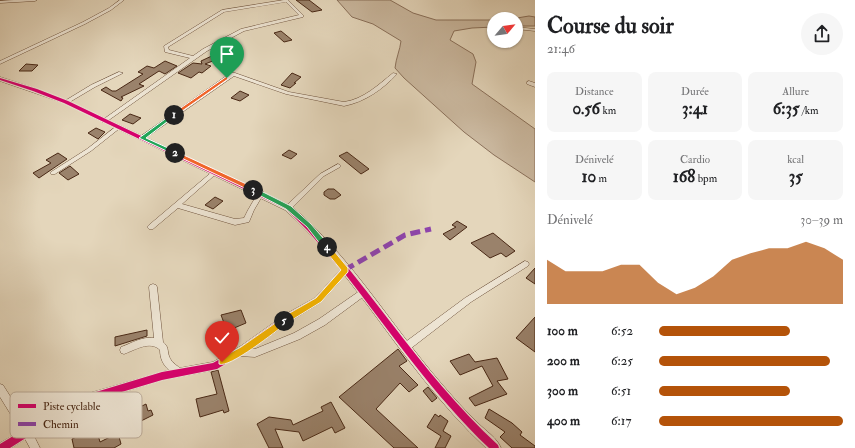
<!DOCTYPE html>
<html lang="fr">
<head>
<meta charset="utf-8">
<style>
  body { margin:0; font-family:"IM FELL Double Pica",serif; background:#f6f6f6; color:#202124; height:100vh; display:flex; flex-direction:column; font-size:15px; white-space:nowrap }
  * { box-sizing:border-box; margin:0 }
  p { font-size:13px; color:#757577 }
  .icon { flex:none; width:22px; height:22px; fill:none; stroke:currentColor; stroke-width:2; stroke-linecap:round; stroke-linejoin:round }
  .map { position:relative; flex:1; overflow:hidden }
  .details { display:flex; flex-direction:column; background:#fff; width:320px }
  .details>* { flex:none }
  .needle { width:26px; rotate:61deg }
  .fabs { position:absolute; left:487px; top:12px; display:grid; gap:8px }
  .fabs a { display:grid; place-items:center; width:36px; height:36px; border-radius:50%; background:#fff; box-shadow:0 1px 3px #0004; font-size:20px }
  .pin { position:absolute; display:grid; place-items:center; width:34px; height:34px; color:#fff; margin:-41px -17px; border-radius:50% 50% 50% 0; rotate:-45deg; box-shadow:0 0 4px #0007 }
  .pin .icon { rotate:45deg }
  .km { position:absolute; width:20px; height:20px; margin:-10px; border-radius:50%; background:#222; color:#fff; font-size:11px; line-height:20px; text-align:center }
  .round { display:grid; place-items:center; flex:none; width:42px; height:42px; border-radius:21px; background:#f6f6f6 }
  .headline { display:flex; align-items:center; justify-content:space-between; height:68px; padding:0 12px }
  h1 { font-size:22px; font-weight:700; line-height:30px }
  .metrics { display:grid; grid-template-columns:repeat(3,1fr); gap:6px; height:68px; padding:4px 12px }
  .metrics div { display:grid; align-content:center; border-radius:8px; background:#f6f6f6; text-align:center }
  .metrics b { font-size:17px; font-weight:700 }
  .metrics small { font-size:11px; font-weight:400 }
  .metrics p { font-size:11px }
  .chart { height:112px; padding:8px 12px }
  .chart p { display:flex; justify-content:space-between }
  .chart svg { width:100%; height:72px; margin-top:4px; fill:#b45309; opacity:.7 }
  ul { padding:0 12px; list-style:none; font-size:13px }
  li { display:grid; grid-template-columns:64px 48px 1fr; align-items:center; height:30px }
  li i { height:10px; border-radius:5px; background:#b45309 }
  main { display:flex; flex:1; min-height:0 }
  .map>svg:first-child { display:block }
  .green { fill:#cab89f; stroke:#8a705a }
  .building { fill:#9a826b; stroke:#492815 }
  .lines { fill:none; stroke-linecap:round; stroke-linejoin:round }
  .minor-casing { stroke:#70543e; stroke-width:1 }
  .tertiary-casing { stroke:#70543e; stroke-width:1 }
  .minor { fill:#ede4d3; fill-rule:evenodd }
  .tertiary { fill:#ede4d3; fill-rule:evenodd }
  .quiet { stroke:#8e44ad; stroke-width:5; stroke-dasharray:10 5; stroke-linecap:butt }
  .cycleway-casing { stroke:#ede4d3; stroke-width:2 }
  .cycleway { fill:#d6006c; fill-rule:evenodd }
  .split-1 { fill:#f0652b; stroke:#fff }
  .split-2 { fill:#22a559; stroke:#fff }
  .split-3 { fill:#f0652b; stroke:#fff }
  .split-4 { fill:#22a559; stroke:#fff }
  .split-5 { fill:#f5b400; stroke:#fff }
  .split-6 { fill:#f5b400; stroke:#fff }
  .key { fill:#ede4d3; stroke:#bcac9a; stroke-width:1 }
  .key-label { font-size:11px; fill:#492815 }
</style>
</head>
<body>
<main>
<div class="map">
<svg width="535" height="448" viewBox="0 0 535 448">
  <rect width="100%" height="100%" fill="#e4d6bb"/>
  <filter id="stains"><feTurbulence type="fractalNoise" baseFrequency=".005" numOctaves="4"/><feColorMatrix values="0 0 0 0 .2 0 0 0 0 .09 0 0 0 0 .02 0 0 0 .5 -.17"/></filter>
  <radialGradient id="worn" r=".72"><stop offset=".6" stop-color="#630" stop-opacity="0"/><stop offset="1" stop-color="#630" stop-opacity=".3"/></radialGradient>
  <path class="green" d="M337,0h53l23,13 23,7h58v7l-22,1 -18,3 -4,9 23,14 3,8 -4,22 63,45v53l-41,-27 -30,-23 -60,-54 -9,-10c1,-10 5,-18 6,-27l-28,-17 -21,-7z
    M529,16l6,1v9h-19v-7h-5z"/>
  <path class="building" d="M296,0h13l13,10 -10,2z
    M281,31l11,9 -8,2 -10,-9z
    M216,54l7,3 -18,7 6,2 -9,7 -3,-1 -8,6 -13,-5 15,-10 9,1 -1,-3z
    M165,61l12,5 -12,8 -6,-3 -20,13 5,2 -23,11 2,1 -2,3 -20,-11 5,-3 6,4h4l27,-17 -5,-2 9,-6 7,2z
    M26,64l12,1 -6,6h-13z
    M292,73l9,4 -7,6h2l-6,5 -9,-3z
    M240,91l9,4 -9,6 -9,-3z
    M130,114l11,4 -8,6 -11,-4z
    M96,128l9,4 -7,7 -10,-6z
    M289,150l8,4 -6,5 -9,-4z
    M347,152l22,17 -8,5 -22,-18z
    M58,153l9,6 -28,19 -6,-5 18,-10 -5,-3z
    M70,166l9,8 -11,6 -9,-7z
    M328,189h6l7,6 -6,4h-5l-6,-4v-3z
    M215,197l8,4 -10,8 -8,-4z
    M457,221l10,6 -17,13 -7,-6 13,-7 -4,-2z
    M493,233l22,18 -9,6 -5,-4 -11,5 -19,-15z
    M535,268v16l-9,-6z
    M241,310l5,13 -19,8 -6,-16z
    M535,317v35l-19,-14z
    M147,330v6l-32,10v-9z
    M224,335l7,15 -8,3 -7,-15z
    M398,349l9,12 -8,5 19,19 -9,7 -9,-9 -24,26 42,39h-24l-55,-51z
    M469,354l6,8 22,-4 11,21 -11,2 10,13 -32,12 -6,-8 24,-12 -11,-20 -22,9 -10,-14z
    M218,370l11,41 -5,2 -1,-3 -23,7 -4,-18 21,-5 -6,-22z
    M428,387l9,11 -5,4 -9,-11z
    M331,402l14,26 -10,5 -3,-6 -29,14 -4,-9 -24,-3 8,19h-14l-12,-24 12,-7 22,3 2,5 30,-14 -2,-4z
    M146,404l2,7 3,-1 2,5 -16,8 -2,-5 3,-1 -2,-8z
    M489,409l23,14 10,9 -2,3 15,11v2h-23l-12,-11 5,-5 -20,-14z
    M435,414l4,3 1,-2 8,6 -5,10 8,5 -6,12h-10l6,-12 -14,-9z
    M96,428l4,14 18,-9 3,11 -7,4h-40l-2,-9z"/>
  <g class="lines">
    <g class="minor-casing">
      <path id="minor" d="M14,0h23l-2,1 -35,2v-2z
        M120,0h4l-13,10 -26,14 -85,40v-3l83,-39 26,-14z
        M284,0h4l15,15v2l-59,14 -37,20 -101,71h-4l-1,-1 89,-63 -25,-6 -1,-6 58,-36zM286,2l13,13 -58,14 -38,20 -10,7 -24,-6 -1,-3 56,-35z
        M516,27l19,2v2l-19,-2z
        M119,72l4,1 -28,14 -27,16 -2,1 -3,-2 28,-17z
        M231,73h4l54,19 55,10c20,-3 34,-17 49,-29l4,1c-14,15 -32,28 -53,32l-58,-12 -52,-18 -90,63h-4v-2z
        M529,81l6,2v4l-8,-3v-2z
        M118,125l2,1v2l-29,23 -36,23h-4l-1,-1 1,-1 36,-23z
        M338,164l2,1 1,1 -1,1 -16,9 -34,34h-4l-1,-2 1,-2 34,-32z
        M215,170l2,1 1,1 -1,1 -35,31 53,15 9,-1 4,-8 11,-19h4l1,2 -10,17 -5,12 -14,3 -57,-17 -25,21h-4l-2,-2 2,-2 64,-54z
        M525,261l3,1 1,2 -1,2 -57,36 -61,47 -3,1 -3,-1 -1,-3 1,-3 61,-45z
        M345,267l3,1 1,2 -1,2 -27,30 -29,18 -41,29h4l39,-16 25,-14 42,-29 3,-1 3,1 1,2 -1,2 -42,31 -25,14 -45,18 -15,-1 -26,14 -52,10 -84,26 -45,28 7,14h-10l-5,-9 -14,9h-11v-5l21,-12 -21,-34v-13l3,1 26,41 47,-29 93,-27c-6,-5 -9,-12 -9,-20 -10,-10 -25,0 -36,4l-3,-1 -1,-3 1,-3c11,-4 22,-11 33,-9l-5,-51 1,-2 3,-1 3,1 1,2 6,55c6,5 4,8 6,14 2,6 7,9 11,12l33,-6 28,-16 45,-32 29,-16 27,-30z"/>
    </g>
    <g class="tertiary-casing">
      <path id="tertiary" d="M0,77l37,12 31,12 223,105c59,49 99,118 149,176 12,14 25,29 39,42 7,7 18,14 22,24h-15c-45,-42 -81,-92 -117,-141 -26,-34 -52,-69 -84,-97l-221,-107 -64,-22z"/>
    </g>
    <use href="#minor" class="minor"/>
    <use href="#tertiary" class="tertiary"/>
    <path class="quiet" d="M345,270l60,-35 26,-6"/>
    <g class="cycleway-casing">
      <path id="cycleway" d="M0,78l37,11 31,12 222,106c39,33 70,76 102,117 33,43 66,84 106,121l1,3h-10c-55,-52 -97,-114 -144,-174l-25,28 -28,17 -45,32 -30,18 -55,11 -84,25 -68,43h-10v-4l76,-46 86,-26 51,-9 28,-16 45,-32 30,-17 25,-28 -33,-39 -22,-22 -222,-106 -31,-12 -33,-11z"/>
    </g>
    <use href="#cycleway" class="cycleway"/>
  </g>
  <path class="split-1" d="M227,76l1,3 -53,37h-3v-2z"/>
  <path class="split-2" d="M172,114l4,1 -30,23 31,14 -2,3 -36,-17z"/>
  <path class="split-3" d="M175,151l80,37 1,2 -5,1 -78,-37z"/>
  <path class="split-4" d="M251,188h4l36,18 20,18 18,21v4h-5l-17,-22 -21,-18 -35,-18z"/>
  <path class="split-5" d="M324,245h5l19,23v4l-27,30 -34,21h-6v-5l35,-20 25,-28 -17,-21z"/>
  <path class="split-6" d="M284,317l3,1v5c-11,8 -58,46 -68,41v-5l22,-12z"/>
  <rect x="10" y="392" width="132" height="46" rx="6" class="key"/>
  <rect x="18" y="404" width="18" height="4" fill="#d6006c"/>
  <rect x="18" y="422" width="18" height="4" fill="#8e44ad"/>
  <g class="key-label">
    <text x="43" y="410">Piste cyclable</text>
    <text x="43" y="428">Chemin</text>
  </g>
  <rect width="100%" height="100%" filter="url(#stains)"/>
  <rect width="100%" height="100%" fill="url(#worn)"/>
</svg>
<div class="fabs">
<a><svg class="needle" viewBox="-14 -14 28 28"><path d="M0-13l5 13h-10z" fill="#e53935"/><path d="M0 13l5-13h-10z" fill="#757577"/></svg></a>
</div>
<div class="pin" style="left:227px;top:78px;background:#1e9e55"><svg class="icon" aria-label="arrive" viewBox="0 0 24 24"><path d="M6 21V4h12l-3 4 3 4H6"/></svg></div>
<div class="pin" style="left:222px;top:362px;background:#d93025"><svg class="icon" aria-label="check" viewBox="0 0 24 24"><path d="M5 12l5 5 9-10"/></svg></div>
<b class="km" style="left:174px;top:115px">1</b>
<b class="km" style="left:175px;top:153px">2</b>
<b class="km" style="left:253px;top:190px">3</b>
<b class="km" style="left:327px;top:247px">4</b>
<b class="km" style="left:284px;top:321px">5</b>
</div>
<section class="details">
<div class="headline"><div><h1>Course du soir</h1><p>21:46</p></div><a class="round"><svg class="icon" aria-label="share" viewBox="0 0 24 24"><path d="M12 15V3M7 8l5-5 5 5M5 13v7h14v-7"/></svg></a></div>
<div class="metrics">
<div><p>Distance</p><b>0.56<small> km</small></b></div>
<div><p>Durée</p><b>3:41</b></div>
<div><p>Allure</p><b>6:35<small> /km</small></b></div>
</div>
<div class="metrics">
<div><p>Dénivelé</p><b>10<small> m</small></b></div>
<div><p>Cardio</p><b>168<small> bpm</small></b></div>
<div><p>kcal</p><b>35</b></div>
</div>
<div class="chart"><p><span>Dénivelé</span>30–39 m</p>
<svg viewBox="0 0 160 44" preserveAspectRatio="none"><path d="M0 44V17L10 24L20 24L30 24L40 20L50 20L60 31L70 38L80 34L90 27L100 17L110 13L120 10L130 10L140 6L150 10L160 17V44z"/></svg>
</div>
<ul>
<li><b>100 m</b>6:52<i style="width:71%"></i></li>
<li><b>200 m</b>6:25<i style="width:93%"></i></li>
<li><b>300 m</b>6:51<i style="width:71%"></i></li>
<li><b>400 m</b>6:17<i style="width:100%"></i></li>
</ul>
</section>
</main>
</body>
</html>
